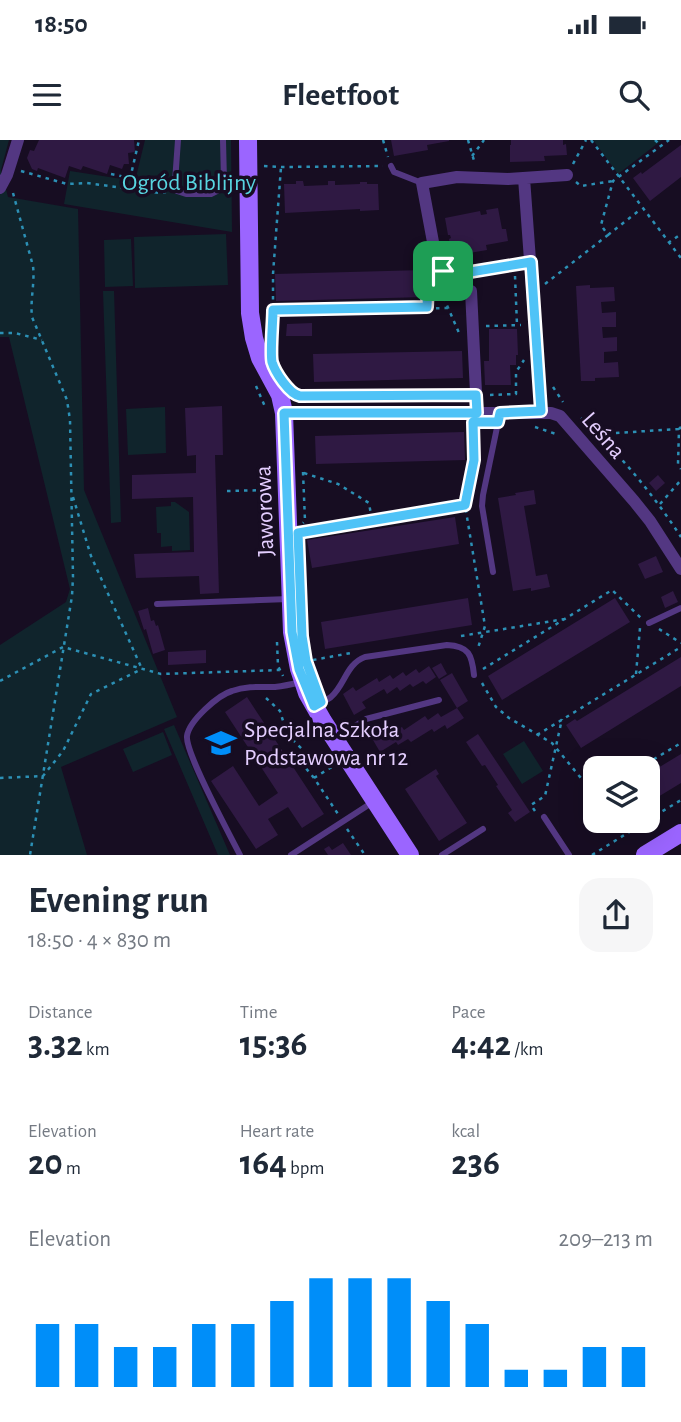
<!DOCTYPE html>
<html lang="en">
<head>
<meta charset="utf-8">
<style>
  body { margin:0; font-family:"Alegreya Sans",sans-serif; background:#f6f6f7; color:#1f2937; height:100vh; display:flex; flex-direction:column; font-size:26px; white-space:nowrap }
  * { box-sizing:border-box; margin:0 }
  p { font-size:23px; color:#747a83 }
  .icon { flex:none; width:38px; height:38px; fill:none; stroke:currentColor; stroke-width:2; stroke-linecap:round; stroke-linejoin:round }
  .map { position:relative; height:715px; overflow:hidden }
  .details { display:flex; flex-direction:column; background:#fff; flex:1 }
  .details>* { flex:none }
  .buttons { position:absolute; left:583px; top:616px; display:grid; gap:14px }
  .buttons a { display:grid; place-items:center; width:77px; height:77px; border-radius:14px; background:#fff; box-shadow:0 7px 28px #0002; font-size:35px }
  .pin { position:absolute; display:grid; place-items:center; width:60px; height:60px; color:#fff; margin:-30px; border-radius:14px; box-shadow:0 4px 10px #0006 }
  .round { display:grid; place-items:center; flex:none; width:74px; height:74px; border-radius:21px; background:#f6f6f7 }
  .overview { display:flex; align-items:center; justify-content:space-between; height:119px; padding:0 28px }
  h1 { font-size:38px; font-weight:700; line-height:52px }
  .stats { display:grid; grid-template-columns:repeat(3,1fr); gap:10px; height:119px; padding:7px 28px }
  .stats div { display:grid; align-content:center }
  .stats b { font-size:35px; font-weight:700 }
  .stats small { font-size:19px; font-weight:400 }
  .stats p { font-size:19px }
  .chart { height:196px; padding:14px 28px }
  .chart p { display:flex; justify-content:space-between }
  .chart svg { width:100%; height:126px; margin-top:7px; stroke:#008ef9; stroke-width:6 }
  .status { display:flex; justify-content:space-between; align-items:center; height:49px; padding:0 35px; background:#fff; direction:ltr }
  .status svg { height:19px; fill:currentColor }
  header { display:flex; justify-content:space-between; align-items:center; height:91px; padding:0 28px; background:#fff; font-size:32px; font-weight:700 }
  .map>svg:first-child { display:block }
  .green { fill:#10242c }
  .building { fill:#2f1943 }
  .lines { fill:none; stroke-linecap:round; stroke-linejoin:round }
  .path { stroke:#2c90b5; stroke-width:2.5; stroke-dasharray:3.5 5; stroke-linecap:butt }
  .lane { stroke:#533782; stroke-width:6 }
  .street { stroke:#533782; stroke-width:12 }
  .secondary { stroke:#9b65ff; stroke-width:18 }
  .route-casing { stroke:#fff; stroke-width:14 }
  .route { stroke:#4fc3f7; stroke-width:9 }
  .labels { text-anchor:middle; stroke-width:7; stroke-linejoin:round; paint-order:stroke }
  .park-label { font-size:24px; fill:#58d6e1; stroke:#170d22 }
  .street-label { font-size:24px; fill:#e4ceff; stroke:#170d22 }
  .poi-label { font-size:24px; fill:#e4ceff; stroke:#170d22; text-anchor:start }
</style>
</head>
<body>
<div class="status"><b>18:50</b><svg viewBox="0 0 49 12"><path d="M0 12V9h3v3zM5 12V6h3v6zM10 12V3h3v9zM15 12V0h3v12zM26 1h20v11H26zM47 4h2v5h-2z"/></svg></div>
<header><svg class="icon" aria-label="menu" viewBox="0 0 24 24"><path d="M4 6h16M4 12h16M4 18h16"/></svg>Fleetfoot<svg class="icon" aria-label="search" viewBox="0 0 24 24"><circle cx="10" cy="10" r="6"/><path d="M15 15l6 6"/></svg></header>
<div class="map">
<svg width="681" height="715" viewBox="0 0 681 715">
  <rect width="100%" height="100%" fill="#170d22"/>
  <path class="green" d="M0,0h9l-8,30 7,27 70,12 6,281 93,227 -116,50 26,88h-87v-210l66,-43 4,-13 -61,-252h-9z
    M145,0h86l1,92 -168,-28 6,-33 65,10z
    M593,0h69l-44,34z
    M226,94l2,51 -93,3 -1,-51z
    M131,99l2,47 -28,1 -1,-47z
    M103,151h11l7,231 -10,1z
    M165,267l1,46 -38,2 -2,-46z
    M171,362h4l14,10 1,38 -18,1v-5l-11,1v-14h-4l-1,-26 15,-1z
    M174,585l56,130h-12l-54,-126z
    M163,592l9,23 -39,17 -10,-23z
    M524,601l19,30 -21,13 -19,-30z"/>
  <path class="building" d="M39,0h95l1,12 -7,1 1,11h-5l-2,5 -12,-4 -3,9 -24,-8 -2,4 -12,-4 -4,12 -27,-10 -1,3 -5,-2 -5,-11 3,-8 4,1z
    M391,0h58v1l-22,4 1,5 -34,6z
    M511,0h52v5l3,-1 1,11 -23,1 1,5 -35,1v-17h1z
    M681,5v32l-31,24 -17,-23 8,-6 1,2z
    M296,41h7l1,5 24,-1v-4h7v4l25,-1v-2h7v2h11l1,26 -19,1v-2l-75,4 -1,-29h12z
    M498,68l4,21h4l2,12 -22,4 1,5 -35,6 -3,-17 2,-1 -1,-3h-2l-3,-17 35,-7 1,4 6,-1 -1,-4z
    M424,130l1,27 -149,4 -1,-27z
    M590,145v3l24,-1 1,14 -14,1 1,11 14,-1v15h-14l1,11 14,-1v14l-13,1v11l14,-1 1,15 -24,1v3h-14l-5,-95z
    M312,183v13h-26l1,-12z
    M489,189h28l1,26h-2v10h-6l1,20h-26l-1,-24h5z
    M462,211l1,27 -149,4 -1,-28z
    M222,266l1,49h-8l4,138 -19,1 -1,-18 -63,2 -2,-24 60,-2 -1,-55 -61,2v-24l64,-2v-18l-9,1 -2,-48z
    M464,292l1,28 -149,4 -1,-28z
    M658,335l7,8 -9,8 -7,-8z
    M534,350l2,14 -12,2 12,70 11,-2 3,13 -19,4v-3l-18,3 -15,-93 18,-3 -1,-2z
    M455,377l4,27 -147,24 -5,-28z
    M656,416l7,16 -18,7 -7,-15z
    M673,451l5,11 -13,6 -4,-11z
    M468,458l4,27 -147,24 -4,-27z
    M615,458l15,24 -128,78 -14,-24z
    M148,468l3,13 3,-1 2,6 2,-1 7,25 -12,4 -7,-25 -2,1 -6,-19z
    M206,510v13l-38,2v-13z
    M681,517v29l-100,62 -15,-23 9,-6 2,2z
    M441,523l6,11 -8,5 -7,-11z
    M429,526l7,11 -10,7 -3,-3 -10,6 -3,-3 -10,7 -3,-4 -10,7 -3,-5 -22,13 4,6 -12,7 -11,-21 10,-7 3,4 21,-13 2,4 11,-7 3,4 10,-7 3,4 10,-7 3,4z
    M452,533l16,28 -11,7 -17,-28z
    M247,557l77,117 -22,14 -14,-21 -20,12 10,16 -22,14 -45,-68 22,-15 26,40 19,-13 -53,-81z
    M457,568l7,10 -17,11 -2,-4 -11,7 -2,-3 -21,13 -3,-3 -10,6 -2,-3 -16,10 -7,-12 16,-10 2,3 11,-6 2,3 21,-14 3,4 10,-7 3,4z
    M478,594l52,78 -15,10 -7,-9 4,-3 -16,-24 2,-1 -13,-20 -3,1 -16,-24z
    M681,614v29l-33,20v-29z
    M436,629l3,5 -3,2 31,47 -28,18 -34,-52z
    M343,703l8,12h-23l-4,-6 5,-3 3,4z"/>
  <g class="lines">
    <path class="path" d="M383,0l5,17
      M468,0l7,24
      M591,0l90,118
      M655,0l6,6
      M472,16l12,-16
      M573,24l13,-24
      M264,26l17,1 102,-1
      M21,31l46,13 20,-1 72,10 7,-1
      M111,34l55,11
      M130,39l9,-39
      M576,42l5,4 32,-5
      M13,53l20,73c2,17 -3,34 -1,51l35,83 3,20 3,157 -1,19 -42,259
      M608,95l33,-26
      M668,103l13,-9
      M515,136l2,49
      M437,142l22,51
      M545,144l63,-49 -7,-10 12,-44 56,-41
      M427,167l1,-34
      M266,171l182,-3
      M486,186l35,-1
      M0,193h15l27,7
      M273,202v-68l8,-107
      M256,246l10,23
      M553,247l10,15
      M490,255l26,-1v-22l8,-12
      M297,256h165
      M581,278c38,35 72,76 100,119
      M473,285l1,35 -9,45 20,121 -7,22
      M535,287l24,8
      M681,287l-2,2 -1,35 3,5
      M599,294l80,-5
      M303,332l2,49 -2,2
      M304,333l34,11 31,19 3,18
      M227,351l45,-1
      M73,357l18,59 51,113
      M660,364l21,-24
      M305,392l159,-27
      M659,489l22,14
      M461,496l104,-17
      M277,502l1,24 5,10
      M313,520l38,-7
      M483,529l129,-79 29,28
      M636,534l4,-46
      M0,541l63,-34 98,27 119,-4
      M482,543l14,24 13,11 43,25 43,52
      M266,558l14,13 7,23 15,15 2,17 10,12 24,36
      M537,595l144,-88
      M639,628l42,-25
      M0,638l43,-2 20,-25 28,-57 51,-25
      M314,638l21,-13
      M535,671l-4,-6 14,-9 17,-77
      M648,680l33,-20
      M615,681l10,13
      M347,689l18,26
      M592,715l55,-34"/>
    <path class="lane" d="M178,0l-3,42 2,9 9,3h25l6,-3 7,-10 -1,-41
      M391,26l3,6 28,11
      M493,432l-11,-66 1,-11 17,-82
      M157,464l132,-5
      M649,483l32,-15
      M316,566c5,-3 11,-6 15,-9 14,-12 15,-33 34,-40l82,-12c22,1 25,10 27,30
      M336,598l30,-19 73,-19
      M544,677l25,38
      M240,715c-10,-20 -55,-102 -53,-119 2,-15 31,-41 45,-45 14,-5 28,-4 43,-4 9,-1 18,-3 26,-5
      M291,715l82,-53
      M442,715l41,-26"/>
    <path class="street" d="M524,38l17,233
      M0,48l7,-13 11,-35
      M531,122l-73,12c-12,-1 -18,-4 -22,-16l-14,-75 35,-6 51,2 59,-4
      M471,151l6,122
      M284,273h267l9,3 74,85 16,20 31,48"/>
    <path class="secondary" d="M248,0l2,173 4,25 6,20 20,37 4,18 8,219 7,37 8,24 16,28 87,134
      M645,715l36,-22"/>
  </g>
  <g class="lines">
    <g class="route-casing">
      <path id="route" d="M436,118c4,12 10,15 22,16l73,-12 10,149 -41,2 -2,9h-25l1,38 -9,45 -167,28 4,103 4,25 15,41 -7,4 -15,-37 -7,-37 -8,-219h193l-1,-18 -176,1c-11,-2 -25,-24 -28,-34 -2,-10 1,-40 1,-52l154,-3 2,-44z"/>
    </g>
    <use href="#route" class="route"/>
  </g>
  <defs>
    <g id="school-bare" transform="scale(2.415)"><path d="M0-5L7-2L0 1L-7-2ZM-4 1L0 2.5L4 1V4Q0 6-4 4Z" fill="#008ef9" stroke="#170d22" stroke-width="2.5" paint-order="stroke"/></g>
  </defs>
  <g fill-rule="evenodd">
    <use href="#school-bare" x="221" y="603"/>
  </g>
  <g class="labels">
    <g class="park-label">
      <text x="189" y="50">Ogród Biblijny</text>
    </g>
    <g class="street-label">
      <text transform="translate(604 295) rotate(49)" y="8">Leśna</text>
      <text transform="translate(264 371) rotate(-92)" y="8">Jaworowa</text>
    </g>
    <g class="poi-label">
      <text x="244" y="597">Specjalna Szkoła<tspan x="244" dy="28">Podstawowa nr 12</tspan></text>
    </g>
  </g>
</svg>
<div class="buttons">
<a><svg class="icon" aria-label="layers" viewBox="0 0 24 24"><path d="M12 4l9 5-9 5-9-5zM3 14l9 5 9-5"/></svg></a>
</div>
<div class="pin" style="left:443px;top:131px;background:#1e9e55"><svg class="icon" aria-label="arrive" viewBox="0 0 24 24"><path d="M6 21V4h12l-3 4 3 4H6"/></svg></div>
</div>
<section class="details">
<div class="overview"><div><h1>Evening run</h1><p>18:50 · 4 × 830 m</p></div><a class="round"><svg class="icon" aria-label="share" viewBox="0 0 24 24"><path d="M12 15V3M7 8l5-5 5 5M5 13v7h14v-7"/></svg></a></div>
<div class="stats">
<div><p>Distance</p><b>3.32<small> km</small></b></div>
<div><p>Time</p><b>15:36</b></div>
<div><p>Pace</p><b>4:42<small> /km</small></b></div>
</div>
<div class="stats">
<div><p>Elevation</p><b>20<small> m</small></b></div>
<div><p>Heart rate</p><b>164<small> bpm</small></b></div>
<div><p>kcal</p><b>236</b></div>
</div>
<div class="chart"><p><span>Elevation</span>209–213 m</p>
<svg viewBox="0 0 160 44" preserveAspectRatio="none"><path d="M5 44V22M15 44V22M25 44V30M35 44V30M45 44V22M55 44V22M65 44V14M75 44V6M85 44V6M95 44V6M105 44V14M115 44V22M125 44V38M135 44V38M145 44V30M155 44V30"/></svg>
</div>
</section>
</body>
</html>
